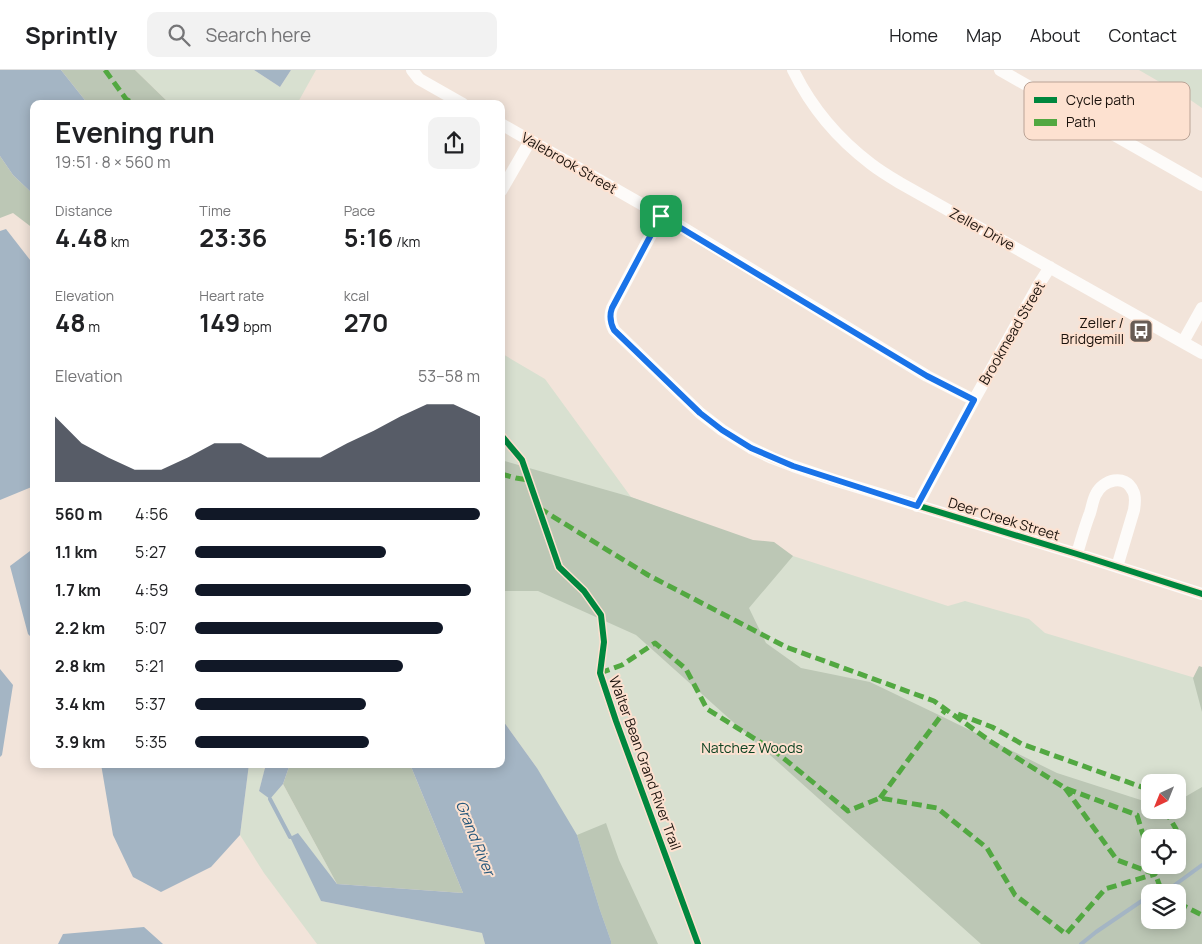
<!DOCTYPE html>
<html lang="en">
<head>
<meta charset="utf-8">
<style>
  body { margin:0; font-family:Manrope,sans-serif; background:#f2f2f2; color:#202124; height:100vh; display:flex; flex-direction:column; font-size:19px; white-space:nowrap }
  * { box-sizing:border-box; margin:0 }
  p { font-size:16px; color:#757577 }
  .icon { flex:none; width:28px; height:28px; fill:none; stroke:currentColor; stroke-width:2; stroke-linecap:round; stroke-linejoin:round }
  .map { position:relative; flex:1; overflow:hidden }
  .details { position:absolute; left:30px; top:30px; width:475px; height:668px; display:flex; flex-direction:column; background:#fff; border-radius:10px; box-shadow:0 2px 12px #0003 }
  .details>* { flex:none }
  .needle { width:32px; rotate:223deg }
  .tools { position:absolute; left:1141px; top:704px; display:grid; gap:10px }
  .tools a { display:grid; place-items:center; width:45px; height:45px; border-radius:10px; background:#fff; box-shadow:0 2px 12px #0003; font-size:25px }
  .pin { position:absolute; display:grid; place-items:center; width:42px; height:42px; color:#fff; margin:-21px; border-radius:10px; box-shadow:0 2px 8px #0006 }
  .round { display:grid; place-items:center; flex:none; width:52px; height:52px; border-radius:10px; background:#f2f2f2 }
  .head { display:flex; align-items:center; justify-content:space-between; height:85px; padding:0 25px }
  h1 { font-size:28px; font-weight:700; line-height:38px }
  .stats { display:grid; grid-template-columns:repeat(3,1fr); gap:8px; height:85px; padding:5px 25px }
  .stats div { display:grid; align-content:center }
  .stats b { font-size:25px; font-weight:700 }
  .stats small { font-size:14px; font-weight:400 }
  .stats p { font-size:14px }
  .chart { height:140px; padding:10px 25px }
  .chart p { display:flex; justify-content:space-between }
  .chart svg { width:100%; height:90px; margin-top:5px; fill:#111827; opacity:.7 }
  ul { padding:0 25px; list-style:none; font-size:16px }
  li { display:grid; grid-template-columns:80px 60px 1fr; align-items:center; height:38px }
  li i { height:12px; border-radius:6px; background:#111827 }
  header { display:flex; align-items:center; gap:30px; box-sizing:border-box; height:70px; padding:0 25px; background:#fff; border-bottom:1px solid #e0e0e0 }
  header strong { font-size:24px }
  nav { display:flex; gap:28px; margin-inline-start:auto; font-size:18px }
  .search { width:350px; height:45px; background:#f2f2f2; display:flex; align-items:center; gap:12px; box-sizing:border-box; padding:0 18px; border-radius:10px; color:#757577; font-size:19px }
  .map>svg:first-child { display:block }
  .green { fill:#d8e0d0; fill-rule:evenodd }
  .forest { fill:#bcc7b5; fill-rule:evenodd }
  .water { fill:#a4b5c4 }
  .lines { fill:none; stroke-linecap:round; stroke-linejoin:round }
  .stream { stroke:#a4b5c4; stroke-width:4 }
  .minor { stroke:#fdfbf9; stroke-width:12 }
  .quiet { stroke:#52a841; stroke-width:5; stroke-dasharray:10 5; stroke-linecap:butt }
  .cycleway-casing { stroke:#fde1d0; stroke-width:9 }
  .cycleway { stroke:#00873e; stroke-width:6 }
  .route-casing { stroke:#fff; stroke-width:10 }
  .route { stroke:#1a73e8; stroke-width:6 }
  .labels { text-anchor:middle; stroke-width:4; stroke-linejoin:round; paint-order:stroke }
  .street-label { font-size:14px; fill:#1c130d; stroke:#fde1d0 }
  .poi-label { font-size:14px; fill:#1c130d; stroke:#fde1d0; text-anchor:end }
  .park-label { font-size:14px; fill:#0c4221; stroke:#fde1d0 }
  .water-label { font-size:15px; font-style:italic; fill:#25577b; stroke:#fde1d0 }
  .key { fill:#fde1d0; stroke:#baa396; stroke-width:1 }
  .key-label { font-size:14px; fill:#1c130d }
</style>
</head>
<body>
<header>
<strong>Sprintly</strong>
<div class="search"><svg class="icon" aria-label="search" viewBox="0 0 24 24"><circle cx="10" cy="10" r="6"/><path d="M15 15l6 6"/></svg>Search here</div>
<nav><a>Home</a><a>Map</a><a>About</a><a>Contact</a></nav>
</header>
<div class="map">
<svg width="1202" height="874" viewBox="0 0 1202 874">
  <rect width="100%" height="100%" fill="#f2e4da"/>
  <path class="green" d="M135,0h119l26,17 11,-17h25l-19,34h-127z
    M1139,0h63v38l-13,-9z
    M501,283l44,26 86,118 162,59 155,50 17,-5 64,18 16,14 157,47v264h-591v-3l-74,-173 -36,-50zM1150,712h28v28h-28zM1150,768h28v27h-28zM1150,822h28v28h-28z
    M249,694h3l13,5 -6,22 11,7 13,-14 54,100 -39,-50 23,67 161,32 3,11h-168l-53,-71 -24,-38z"/>
  <path class="forest" d="M61,0h74l35,34h-82z
    M0,86l13,19 21,20v34l-21,-16 -13,5z
    M501,390l130,37 122,43 21,2 19,14 -44,52 17,35 35,25 69,14 71,34 116,57 93,30v7h28v-9l24,-14v157h-221l-345,-309 -98,-44h-37zM1150,768h28v27h-28zM1178,822v28h-28v-28z
    M1199,596l3,1v45l-9,-34z
    M290,694h119l3,5 51,124 -126,-9 -54,-100z
    M606,753l13,37 39,84h-47v-3l-11,-31 -23,-75z"/>
  <path class="water" d="M0,0h61l27,34h-54v91l-21,-20 -13,-19z
    M254,0h37l-11,17z
    M6,159l28,36v221l-34,14v-269z
    M34,478v92l-6,-6 -18,-68z
    M0,599l13,16 -11,70 -2,2z
    M501,648l36,50 40,67 23,75 11,31v3h-126l-3,-11 -161,-32 -31,-64 8,-4 39,51 126,9 -51,-124 -3,-5h92z
    M101,694h148l-9,71 -29,32 -50,25 -28,-15 -20,-42z
    M266,694h24l-7,20 -13,15 -11,-8z
    M144,857l19,17h-105l5,-10z"/>
  <g class="lines">
    <path class="stream" d="M270,729l20,38
      M1159,822l13,-5 30,-22
      M1081,874l15,-12 50,-34 4,-2"/>
    <path class="minor" d="M412,0l7,9 44,25
      M793,0c18,37 45,69 78,94 9,7 19,13 29,19l302,170
      M1000,0l202,115
      M501,54l179,102 247,150 47,24
      M501,121l29,-50
      M661,146l-49,92c-3,8 -2,14 2,22l86,83 22,17 29,18 21,10 21,8 41,14 243,74 125,40
      M1183,272l19,-34
      M917,436l57,-106 65,-116 11,-17
      M1077,484c4,-14 8,-28 13,-41 2,-6 3,-14 6,-19 7,-14 29,-21 37,-3 3,5 2,13 1,19l-17,57"/>
    <path class="quiet" d="M105,0l21,29 8,5
      M501,404l15,4 13,2
      M539,438l109,67 138,72 148,54 56,40 75,47 72,27 13,43
      M600,603l22,-8 33,-22 31,26 21,40 69,43 72,59 32,-13 57,10 50,40 28,47 51,39 39,-45 50,-15 4,-9
      M958,644l34,13 30,17 128,46
      M1065,718l52,72 38,14
      M880,728l66,-89
      M1165,740l11,19 -4,9
      M1152,795l10,27
      M1178,833l24,12"/>
    <g class="cycleway-casing">
      <path id="cycleway" d="M661,146l-49,92c-3,8 -2,14 2,22l86,83 22,17 29,18 21,10 21,8 41,14 243,74 125,40
        M501,365l21,25 37,107 25,24 17,24 3,27 -4,31 16,48 82,223"/>
    </g>
    <use href="#cycleway" class="cycleway"/>
  </g>
  <g class="lines">
    <g class="route-casing">
      <path id="route" d="M661,146l266,160 47,24 -57,106 -124,-40 -42,-18 -29,-18 -22,-17 -86,-83c-4,-8 -5,-14 -2,-22z"/>
    </g>
    <use href="#route" class="route"/>
  </g>
  <defs>
    <g id="bus-square" transform="scale(1.25)"><rect x="-9" y="-9" width="18" height="18" rx="4" fill="#675c55" stroke="#fde1d0"/><path d="M-5-6H5V4H4V6H2V4H-2V6H-4V4H-5ZM-3.5-4V0h7V-4ZM-3.5 1.2v1.5H-2V1.2ZM2 1.2v1.5H3.5V1.2Z" fill="#fff"/></g>
  </defs>
  <g fill-rule="evenodd">
    <use href="#bus-square" x="1141" y="261"/>
  </g>
  <g class="labels">
    <g class="street-label">
      <text transform="translate(569 93) rotate(30)" y="5">Valebrook Street</text>
      <text transform="translate(982 159) rotate(29)" y="5">Zeller Drive</text>
      <text transform="translate(1012 263) rotate(-60)" y="5">Brookmead Street</text>
      <text transform="translate(1004 449) rotate(17)" y="5">Deer Creek Street</text>
      <text transform="translate(645 693) rotate(70)" y="5">Walter Bean Grand River Trail</text>
    </g>
    <g class="poi-label">
      <text x="1124" y="258">Zeller /<tspan x="1124" dy="16">Bridgemill</tspan></text>
    </g>
    <g class="park-label">
      <text x="752" y="683">Natchez Woods</text>
    </g>
    <g class="water-label">
      <text transform="translate(475 768) rotate(68)" y="5">Grand River</text>
    </g>
  </g>
  <rect x="1024" y="12" width="166" height="58" rx="8" class="key"/>
  <rect x="1034" y="27" width="23" height="6" fill="#00873e"/>
  <rect x="1034" y="49" width="23" height="7" fill="#52a841"/>
  <g class="key-label">
    <text x="1066" y="35">Cycle path</text>
    <text x="1066" y="57">Path</text>
  </g>
</svg>
<div class="tools">
<a><svg class="needle" viewBox="-14 -14 28 28"><path d="M0-13l5 13h-10z" fill="#e53935"/><path d="M0 13l5-13h-10z" fill="#757577"/></svg></a>
<a><svg class="icon" aria-label="locate" viewBox="0 0 24 24"><circle cx="12" cy="12" r="6"/><path d="M12 2v4M12 18v4M2 12h4M18 12h4"/></svg></a>
<a><svg class="icon" aria-label="layers" viewBox="0 0 24 24"><path d="M12 4l9 5-9 5-9-5zM3 14l9 5 9-5"/></svg></a>
</div>
<div class="pin" style="left:661px;top:146px;background:#1e9e55"><svg class="icon" aria-label="arrive" viewBox="0 0 24 24"><path d="M6 21V4h12l-3 4 3 4H6"/></svg></div>
<section class="details">
<div class="head"><div><h1>Evening run</h1><p>19:51 · 8 × 560 m</p></div><a class="round"><svg class="icon" aria-label="share" viewBox="0 0 24 24"><path d="M12 15V3M7 8l5-5 5 5M5 13v7h14v-7"/></svg></a></div>
<div class="stats">
<div><p>Distance</p><b>4.48<small> km</small></b></div>
<div><p>Time</p><b>23:36</b></div>
<div><p>Pace</p><b>5:16<small> /km</small></b></div>
</div>
<div class="stats">
<div><p>Elevation</p><b>48<small> m</small></b></div>
<div><p>Heart rate</p><b>149<small> bpm</small></b></div>
<div><p>kcal</p><b>270</b></div>
</div>
<div class="chart"><p><span>Elevation</span>53–58 m</p>
<svg viewBox="0 0 160 44" preserveAspectRatio="none"><path d="M0 44V12L10 25L20 32L30 38L40 38L50 32L60 25L70 25L80 32L90 32L100 32L110 25L120 19L130 12L140 6L150 6L160 12V44z"/></svg>
</div>
<ul>
<li><b>560 m</b>4:56<i style="width:100%"></i></li>
<li><b>1.1 km</b>5:27<i style="width:67%"></i></li>
<li><b>1.7 km</b>4:59<i style="width:97%"></i></li>
<li><b>2.2 km</b>5:07<i style="width:87%"></i></li>
<li><b>2.8 km</b>5:21<i style="width:73%"></i></li>
<li><b>3.4 km</b>5:37<i style="width:60%"></i></li>
<li><b>3.9 km</b>5:35<i style="width:61%"></i></li>
</ul>
</section>
</div>
</body>
</html>
